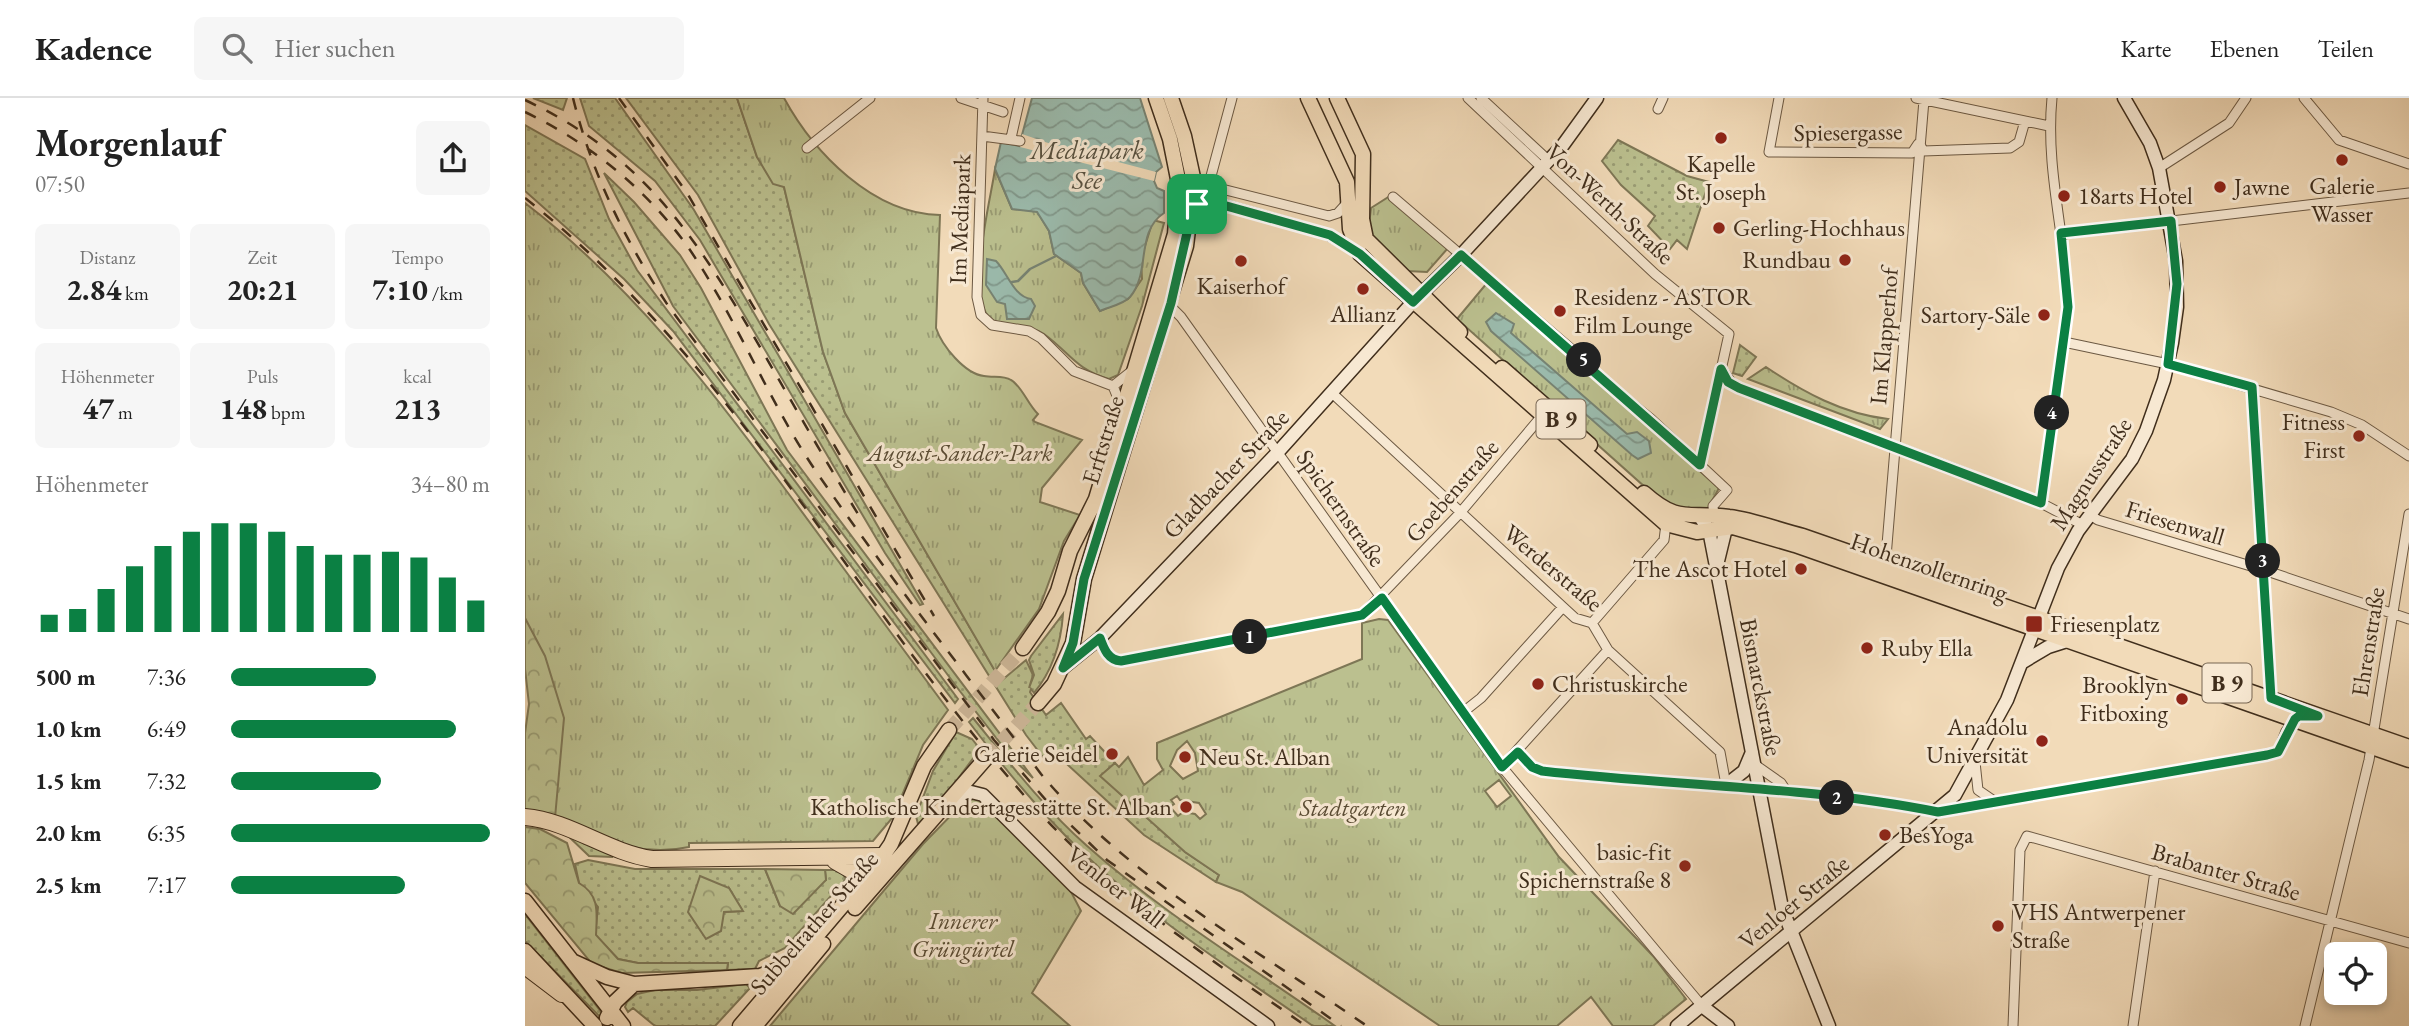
<!DOCTYPE html>
<html lang="de">
<head>
<meta charset="utf-8">
<style>
  body { margin:0; font-family:"EB Garamond",serif; background:#f6f6f6; color:#222; height:100vh; display:flex; flex-direction:column; font-size:26px; white-space:nowrap }
  * { box-sizing:border-box; margin:0 }
  p { font-size:23px; color:#767676 }
  .icon { flex:none; width:38px; height:38px; fill:none; stroke:currentColor; stroke-width:2; stroke-linecap:round; stroke-linejoin:round }
  .map { position:relative; flex:1; overflow:hidden }
  .sheet { display:flex; flex-direction:column; background:#fff; width:525px }
  .sheet>* { flex:none }
  .fabs { position:absolute; left:1799px; top:844px; display:grid; gap:14px }
  .fabs a { display:grid; place-items:center; width:63px; height:63px; border-radius:10px; background:#fff; box-shadow:0 4px 10px #0003; font-size:35px }
  .pin { position:absolute; display:grid; place-items:center; width:60px; height:60px; color:#fff; margin:-30px; border-radius:14px; box-shadow:0 4px 10px #0006 }
  .km { position:absolute; width:35px; height:35px; margin:-18px; border-radius:50%; background:#222; color:#fff; font-size:19px; line-height:35px; text-align:center }
  .round { display:grid; place-items:center; flex:none; width:74px; height:74px; border-radius:10px; background:#f6f6f6 }
  .summary { display:flex; align-items:center; justify-content:space-between; height:119px; padding:0 35px }
  h1 { font-size:38px; font-weight:700; line-height:52px }
  .figures { display:grid; grid-template-columns:repeat(3,1fr); gap:10px; height:119px; padding:7px 35px }
  .figures div { display:grid; align-content:center; border-radius:10px; background:#f6f6f6; text-align:center }
  .figures b { font-size:30px; font-weight:700 }
  .figures small { font-size:19px; font-weight:400 }
  .figures p { font-size:19px }
  .chart { height:196px; padding:14px 35px }
  .chart p { display:flex; justify-content:space-between }
  .chart svg { width:100%; height:126px; margin-top:7px; stroke:#0b8043; stroke-width:6 }
  ul { padding:0 35px; list-style:none; font-size:23px }
  li { display:grid; grid-template-columns:112px 84px 1fr; align-items:center; height:52px }
  li i { height:18px; border-radius:9px; background:#0b8043 }
  header { display:flex; align-items:center; gap:42px; box-sizing:border-box; height:98px; padding:0 35px; background:#fff; border-bottom:2px solid #e0e0e0 }
  header strong { font-size:33px }
  nav { display:flex; gap:38px; margin-inline-start:auto; font-size:24px }
  .search { width:490px; height:63px; background:#f6f6f6; display:flex; align-items:center; gap:18px; box-sizing:border-box; padding:0 24px; border-radius:10px; color:#767676; font-size:26px }
  main { display:flex; flex:1; min-height:0 }
  .map>svg:first-child { display:block }
  .grass { fill:url(#grass-dots); stroke:#7e7756; stroke-width:2; fill-rule:evenodd }
  .forest { fill:url(#forest-crowns); stroke:#7e7756; stroke-width:2 }
  .park { fill:url(#park-tufts); stroke:#7e7756; stroke-width:2; fill-rule:evenodd }
  .water { fill:url(#water-waves); stroke:#778373; stroke-width:2 }
  .pier { fill:#f2dbb9 }
  .lines { fill:none; stroke-linecap:round; stroke-linejoin:round }
  .stream { stroke:#778373; stroke-width:2.5 }
  .primary-tunnel { stroke:#ceb89a; stroke-width:14; stroke-dasharray:14 7; stroke-linecap:butt }
  .street-casing { stroke:#6c5943; stroke-width:11 }
  .secondary-casing { stroke:#402e1c; stroke-width:15 }
  .primary-casing { stroke:#402e1c; stroke-width:17 }
  .highway-casing { stroke:#402e1c; stroke-width:18 }
  .street { stroke:#f7e8d2; stroke-width:9 }
  .secondary { stroke:#f7e8d2; stroke-width:12 }
  .primary { stroke:#f2dbb9; stroke-width:14 }
  .highway { stroke:#f2dbb9; stroke-width:16 }
  .rail { stroke:#402e1c; stroke-width:2.5; stroke-dasharray:12 12; stroke-linecap:butt }
  .route-casing { stroke:#fff; stroke-width:14 }
  .route { stroke:#0b8043; stroke-width:9 }
  .poi-dot { fill:#8f2418; stroke:#f7e8d2; stroke-width:2.5 }
  .labels { text-anchor:middle; stroke-width:6; stroke-linejoin:round; paint-order:stroke }
  .shield { fill:#f7e8d2; stroke:#776653; stroke-width:2 }
  .shield-label { font-size:23px; font-weight:bold; fill:#402e1c }
  .street-label { font-size:24px; fill:#402e1c; stroke:#f7e8d2 }
  .poi-label { font-size:24px; fill:#402e1c; stroke:#f7e8d2; text-anchor:start }
  .park-label { font-size:24px; font-style:italic; fill:#594b33; stroke:#f7e8d2 }
  .water-label { font-size:26px; font-style:italic; fill:#575140; stroke:#f7e8d2 }
</style>
</head>
<body>
<header>
<strong>Kadence</strong>
<div class="search"><svg class="icon" aria-label="search" viewBox="0 0 24 24"><circle cx="10" cy="10" r="6"/><path d="M15 15l6 6"/></svg>Hier suchen</div>
<nav><a>Karte</a><a>Ebenen</a><a>Teilen</a></nav>
</header>
<main>
<section class="sheet">
<div class="summary"><div><h1>Morgenlauf</h1><p>07:50</p></div><a class="round"><svg class="icon" aria-label="share" viewBox="0 0 24 24"><path d="M12 15V3M7 8l5-5 5 5M5 13v7h14v-7"/></svg></a></div>
<div class="figures">
<div><p>Distanz</p><b>2.84<small> km</small></b></div>
<div><p>Zeit</p><b>20:21</b></div>
<div><p>Tempo</p><b>7:10<small> /km</small></b></div>
</div>
<div class="figures">
<div><p>Höhenmeter</p><b>47<small> m</small></b></div>
<div><p>Puls</p><b>148<small> bpm</small></b></div>
<div><p>kcal</p><b>213</b></div>
</div>
<div class="chart"><p><span>Höhenmeter</span>34–80 m</p>
<svg viewBox="0 0 160 44" preserveAspectRatio="none"><path d="M5 44V38M15 44V36M25 44V29M35 44V21M45 44V14M55 44V9M65 44V6M75 44V6M85 44V9M95 44V14M105 44V17M115 44V17M125 44V16M135 44V18M145 44V25M155 44V33"/></svg>
</div>
<ul>
<li><b>500 m</b>7:36<i style="width:56%"></i></li>
<li><b>1.0 km</b>6:49<i style="width:87%"></i></li>
<li><b>1.5 km</b>7:32<i style="width:58%"></i></li>
<li><b>2.0 km</b>6:35<i style="width:100%"></i></li>
<li><b>2.5 km</b>7:17<i style="width:67%"></i></li>
</ul>
</section>
<div class="map">
<svg width="1884" height="928" viewBox="0 0 1884 928">
  <defs>
    <pattern id="grass-dots" width="8" height="8" patternUnits="userSpaceOnUse" patternTransform="scale(1.75)"><rect width="8" height="8" fill="#bbc08f"/><path d="M2 2h.1M6 6h.1" fill="none" stroke="#999c74" stroke-width="1.8" stroke-linecap="round"/></pattern>
    <pattern id="forest-crowns" width="20" height="18" patternUnits="userSpaceOnUse" patternTransform="scale(1.75)"><rect width="20" height="18" fill="#bbc08f"/><path d="M2 6a3 3 0 1 1 6 0M12 15a3 3 0 1 1 6 0" fill="none" stroke="#999c74"/></pattern>
    <pattern id="park-tufts" width="24" height="20" patternUnits="userSpaceOnUse" patternTransform="scale(1.75)"><rect width="24" height="20" fill="#bbc08f"/><path d="M3 7l-1-3M5 7V3M7 7l1-3M15 17l-1-3M17 17v-4M19 17l1-3" fill="none" stroke="#999c74"/></pattern>
    <pattern id="water-waves" width="16" height="10" patternUnits="userSpaceOnUse" patternTransform="scale(1.75)"><rect width="16" height="10" fill="#9bbbad"/><path d="M0 5q4-4 8 0t8 0" fill="none" stroke="#80988c"/></pattern>
  </defs>
  <rect width="100%" height="100%" fill="#f2dbb9"/>
  <filter id="stains"><feTurbulence type="fractalNoise" baseFrequency=".00286" numOctaves="4"/><feColorMatrix values="0 0 0 0 .2 0 0 0 0 .09 0 0 0 0 .02 0 0 0 .5 -.17"/></filter>
  <radialGradient id="worn" r=".72"><stop offset=".6" stop-color="#630" stop-opacity="0"/><stop offset="1" stop-color="#630" stop-opacity=".3"/></radialGradient>
  <path class="grass" d="M8,0h34l-4,12z
    M55,0h35l79,112 229,394 -3,1 -35,-52 -185,-313 -45,-59 -66,-55z
    M101,0h111l20,59 27,30 39,165 22,61 156,268 25,-21 7,15 -4,13 5,-13 -5,-15 2,-4 32,-42c-2,30 -10,56 -29,79l-3,-4 -1,3 16,23 15,-12 25,36 4,-3 25,27 -14,13 84,76 34,23 -3,7 -72,-47 -88,-81 -10,7 -20,-26 -257,-411 -71,-129z
    M0,27l60,34 24,60 28,51 321,429 -3,4 -282,-372 -49,-52 -99,-88z
    M1093,42l69,36 22,6 -22,67 -10,-9 -7,9 -22,-23 7,-10 -34,-31 -19,-24z
    M79,75l30,29 46,53 21,33 86,162 246,328 -22,-21 -52,-67 -286,-384z
    M1215,247l16,12 -14,19 -9,-3z
    M448,620c35,43 71,90 113,127 76,68 166,122 249,181h-22c-80,-56 -162,-108 -233,-176 -41,-39 -77,-83 -111,-128z
    M431,634l16,7 8,10 -46,62 -16,13 -2,-8 17,-45z
    M40,735l47,22v2l-23,-1z
    M63,762l47,9h130l15,37 46,-26 -1,-10h15l6,9 -61,69 -26,13 -4,8 -28,1 1,-7h-90l-20,-4 -23,-24 3,-28 -19,-24 -4,-19zM204,790l13,22v1l-18,1z
    M0,816l77,99 -1,5 -76,-77z
    M221,886l4,4 -35,38h-60l-22,-18 -5,4 -3,-5 2,-5 10,-8 18,-4h42z"/>
  <path class="forest" d="M0,497l139,243 -139,-27v-78l4,-29 -4,-35z
    M0,729l15,2 27,14 12,40c21,12 18,30 17,52l22,24 20,4h90l-1,7 -105,3 -30,-9 -67,-81z
    M240,771l60,1 1,10 -33,34 -13,-8z
    M175,778l29,12 14,23 -19,1 -3,19 -15,8 -18,-27z"/>
  <path class="park" d="M212,0h47c30,55 89,116 156,117l-4,113c6,18 29,46 48,48 9,2 19,-1 27,4 11,6 17,25 27,34l-5,6 2,2 47,18 -40,48 -2,14 40,13 -16,26 -25,68 -44,62 -150,-258 -22,-61 -39,-165 -11,-3 -16,-27z
    M470,71l17,40 25,2 12,20 5,23 27,19 2,10 17,28 28,-12 14,-20 -1,-20 12,-39 11,3 -22,83 -24,69 -9,4c-33,-9 -40,-27 -65,-45 -16,-11 -38,-3 -52,-14 -28,-20 -1,-121 3,-151z
    M865,98l58,52 -21,24 -20,-1 -39,-37 3,-26z
    M0,105c107,82 187,187 266,294 52,71 105,142 157,213l-25,35 -30,72 -20,24 -184,2v4c-52,11 -86,-9 -134,-29l9,-100 -19,-62 -20,-38z
    M962,185l232,205 -12,22h-26l-17,-6 -207,-185z
    M1241,269c37,25 77,47 122,52l-8,10 -132,-50z
    M854,521l9,1 171,237 94,99 33,43 -33,27h-40l-22,-29 -34,29h-117l-198,-134 -26,-10 3,-7 -34,-23 -85,-76 15,-13 4,4 9,-10 16,28 19,-15 -6,-11v-16l205,-84v-36zM662,643l8,12 3,18 -15,8 -13,-13 7,-16zM974,682l12,16 -14,11 -12,-16zM652,698l3,4 19,3 7,11 -6,5 -5,-5 -12,-2 -5,4 -8,-9 4,-3 -3,-4z
    M451,699l93,91 12,23 -49,82 38,33h-300l153,-182 40,-41z"/>
  <path class="water" d="M507,0h108l22,69 -6,5 -2,9 3,7 7,3v22c-29,19 -13,60 -34,84 -6,7 -21,10 -30,14l-17,-28 -2,-10 -27,-19 -5,-23 -12,-19 -25,-3 -17,-40 6,-27 18,4z
    M462,161l9,2c11,11 18,36 35,38l4,7 -6,13h-22l-2,-15 -8,-2 -11,-17z
    M971,215l18,11 -3,9 116,101 10,-2 12,9 2,12 -13,6 -6,-4 -141,-124 -5,-9z"/>
  <path class="pier" d="M497,36l32,11 102,27 -2,9 -134,-34z"/>
  <g class="lines">
    <path class="stream" d="M487,184l6,-1 12,-12 26,-13"/>
    <path class="primary-tunnel" d="M424,632l74,-82
      M462,659l51,-54"/>
    <g class="street-casing">
      <path id="street" d="M436,0l42,14
        M458,0l-6,199 4,18 11,10 37,6 12,7 33,33 39,15 9,22
        M943,0l187,176 74,60 -29,131
        M956,0l67,62
        M1254,0l-10,54 143,1 6,-9
        M1391,0l133,28
        M1779,0l35,42 70,24
        M1133,11l5,-11
        M457,38l38,5
        M486,40l9,-40
        M1395,46l3,7 87,-3 9,-6 6,-21
        M282,50l63,-50
        M1634,70l70,-45 17,-25
        M669,84l135,34 9,-3 10,-11
        M690,89l-4,-11 21,-78
        M868,99l191,163 11,14 56,45 76,71 -14,16 1,10
        M667,113c7,-11 13,-11 25,-9l105,30 38,22
        M1536,136l348,-41
        M640,203l16,16 321,450 200,239
        M1539,244l104,22 163,48 31,13 47,31
        M1196,270l12,17 222,84 86,34 42,22
        M588,288l20,-16
        M1727,289l19,311
        M807,295l231,214 12,11 17,5 16,27 112,102 6,33
        M1516,405l27,-196c-2,-70 -23,-138 -16,-209
        M1565,417l8,5 166,50 145,49
        M1360,471l39,-469
        M1067,525l72,-83 2,-16
        M575,540c4,11 8,22 21,23l241,-46 98,-102 86,-102
        M937,615l19,-15 82,-91
        M993,654l14,15 10,4c132,15 266,15 396,41l329,-57 11,-3 8,-21 10,-13
        M1450,664l3,28 16,11
        M1229,666l27,19 6,9
        M977,669l106,-117
        M1488,928l7,-176 7,-14 382,107
        M1608,928l22,-155
        M1780,928l64,-266 40,-246"/>
    </g>
    <g class="secondary-casing">
      <path id="secondary" d="M1175,419l9,13 73,378 47,118
        M1193,463l8,-33
        M1498,564l25,-15 22,-7
        M538,570l37,-30 178,-186 135,-150 48,-47 102,-110 34,-47
        M1201,687l18,-14 8,-19
        M424,707l22,-13 12,3 92,92 193,139
        M1177,908l26,20
        M1152,928l278,-231 52,-95 51,-132 20,-37 54,-72 14,-28 18,-51 8,-37 5,-36 -1,-46 -17,-93 -9,-25 -26,-45"/>
    </g>
    <g class="primary-casing">
      <path id="primary" d="M783,0l39,84 3,47 10,25 306,270 31,8 36,-5 62,18 614,215
        M812,0l26,56 -1,65 4,20 94,93
        M977,270l88,77
        M1119,395c36,32 44,18 85,24 25,3 49,13 74,19l606,211
        M498,550l25,-36 10,-21 12,-40 26,-52 79,-265 4,-50 -9,-45 -14,-41
        M513,605l16,-19 19,-41 11,-64 102,-333 8,-64 -10,-46 -13,-38
        M0,803l98,125
        M330,810l132,-151
        M0,853l70,75
        M47,863l35,16 27,7 126,-8 31,-11
        M82,920l8,-16 19,-18
        M215,928l136,-160 15,-22 33,-78 25,-36
        M230,928l68,-82"/>
    </g>
    <g class="highway-casing">
      <path id="highway" d="M0,719c45,4 82,35 127,42l231,-3
        M310,763l21,12 -1,22
        M0,868l37,28"/>
    </g>
    <use href="#street" class="street"/>
    <use href="#secondary" class="secondary"/>
    <use href="#primary" class="primary"/>
    <use href="#highway" class="highway"/>
    <path class="rail" d="M48,0c19,77 53,144 96,209l325,433 57,66 56,54 234,166
      M94,0l68,95 247,423
      M0,2c122,57 174,142 239,254 32,55 64,111 97,165
      M0,14c65,31 124,79 165,138 50,74 81,158 132,230 69,100 146,196 219,294 84,101 217,177 326,252
      M0,100c206,162 327,400 497,595 81,94 183,163 284,233"/>
  </g>
  <g class="lines">
    <g class="route-casing">
      <path id="route" d="M680,102l125,35 30,19 53,48 48,-47 239,210 21,-96 7,13 11,6 302,115 27,-196 -7,-74 110,-12 6,63 -9,80 84,23 19,311 47,18h-19l-4,3 -17,33 -11,3 -329,57c-130,-26 -264,-26 -396,-41l-10,-4 -14,-15 -16,15 -120,-169 -20,17 -241,46c-13,-1 -17,-12 -21,-23l-37,30 10,-25 11,-64 87,-276 21,-92 5,-7z"/>
    </g>
    <use href="#route" class="route"/>
  </g>
  <g class="poi-dot">
    <circle cx="1196" cy="40" r="7"/>
    <circle cx="1817" cy="62" r="7"/>
    <circle cx="1695" cy="89" r="7"/>
    <circle cx="1539" cy="98" r="7"/>
    <circle cx="1194" cy="130" r="7"/>
    <circle cx="1320" cy="162" r="7"/>
    <circle cx="716" cy="163" r="7"/>
    <circle cx="838" cy="191" r="7"/>
    <circle cx="1035" cy="213" r="7"/>
    <circle cx="1519" cy="217" r="7"/>
    <circle cx="1834" cy="338" r="7"/>
    <circle cx="1276" cy="471" r="7"/>
    <rect x="1500" y="517" width="18" height="18" rx="3.5"/>
    <circle cx="1342" cy="550" r="7"/>
    <circle cx="1013" cy="586" r="7"/>
    <circle cx="1657" cy="601" r="7"/>
    <circle cx="1517" cy="643" r="7"/>
    <circle cx="587" cy="656" r="7"/>
    <circle cx="660" cy="659" r="7"/>
    <circle cx="661" cy="709" r="7"/>
    <circle cx="1360" cy="737" r="7"/>
    <circle cx="1160" cy="768" r="7"/>
    <circle cx="1473" cy="828" r="7"/>
  </g>
  <g class="labels">
    <g class="shield">
      <rect x="1011.5" y="301.5" width="49" height="39" rx="5"/>
      <rect x="1677.5" y="565.5" width="49" height="39" rx="5"/>
    </g>
    <g class="shield-label">
      <text x="1036" y="329">B 9</text>
      <text x="1702" y="593">B 9</text>
    </g>
    <g class="street-label">
      <text transform="translate(1323 34) rotate(-1)" y="8">Spiesergasse</text>
      <text transform="translate(1085 106) rotate(43)" y="8">Von-Werth-Straße</text>
      <text transform="translate(435 121) rotate(-88)" y="8">Im Mediapark</text>
      <text transform="translate(1359 238) rotate(-85)" y="8">Im Klapperhof</text>
      <text transform="translate(578 342) rotate(-73)" y="8">Erftstraße</text>
      <text transform="translate(701 376) rotate(-46)" y="8">Gladbacher Straße</text>
      <text transform="translate(1566 376) rotate(-57)" y="8">Magnusstraße</text>
      <text transform="translate(927 393) rotate(-49)" y="8">Goebenstraße</text>
      <text transform="translate(816 410) rotate(55)" y="8">Spichernstraße</text>
      <text transform="translate(1650 425) rotate(17)" y="8">Friesenwall</text>
      <text transform="translate(1404 469) rotate(19)" y="8">Hohenzollernring</text>
      <text transform="translate(1028 470) rotate(40)" y="8">Werderstraße</text>
      <text transform="translate(1843 544) rotate(-81)" y="8">Ehrenstraße</text>
      <text transform="translate(1236 589) rotate(79)" y="8">Bismarckstraße</text>
      <text transform="translate(1701 774) rotate(16)" y="8">Brabanter Straße</text>
      <text transform="translate(591 789) rotate(38)" y="8">Venloer Wall</text>
      <text transform="translate(1269 804) rotate(-39)" y="8">Venloer Straße</text>
      <text transform="translate(289 825) rotate(-49)" y="8">Subbelrather Straße</text>
    </g>
    <g class="poi-label">
      <text x="1196" y="74" text-anchor="middle">Kapelle<tspan x="1196" dy="28">St. Joseph</tspan></text>
      <text x="1817" y="96" text-anchor="middle">Galerie<tspan x="1817" dy="28">Wasser</tspan></text>
      <text x="1709" y="97">Jawne</text>
      <text x="1553" y="106">18arts Hotel</text>
      <text x="1208" y="138">Gerling-Hochhaus</text>
      <text x="1306" y="170" text-anchor="end">Rundbau</text>
      <text x="716" y="196" text-anchor="middle">Kaiserhof</text>
      <text x="1049" y="207">Residenz - ASTOR<tspan x="1049" dy="28">Film Lounge</tspan></text>
      <text x="838" y="224" text-anchor="middle">Allianz</text>
      <text x="1505" y="225" text-anchor="end">Sartory-Säle</text>
      <text x="1820" y="332" text-anchor="end">Fitness<tspan x="1820" dy="28">First</tspan></text>
      <text x="1262" y="479" text-anchor="end">The Ascot Hotel</text>
      <text x="1525" y="534">Friesenplatz</text>
      <text x="1356" y="558">Ruby Ella</text>
      <text x="1027" y="594">Christuskirche</text>
      <text x="1643" y="595" text-anchor="end">Brooklyn<tspan x="1643" dy="28">Fitboxing</tspan></text>
      <text x="1503" y="637" text-anchor="end">Anadolu<tspan x="1503" dy="28">Universität</tspan></text>
      <text x="573" y="664" text-anchor="end">Galerie Seidel</text>
      <text x="674" y="667">Neu St. Alban</text>
      <text x="647" y="717" text-anchor="end">Katholische Kindertagesstätte St. Alban</text>
      <text x="1374" y="745">BesYoga</text>
      <text x="1146" y="762" text-anchor="end">basic-fit<tspan x="1146" dy="28">Spichernstraße 8</tspan></text>
      <text x="1487" y="822">VHS Antwerpener<tspan x="1487" dy="28">Straße</tspan></text>
    </g>
    <g class="park-label">
      <text x="435" y="363">August-Sander-Park</text>
      <text x="828" y="718">Stadtgarten</text>
      <text x="438" y="831">Innerer<tspan x="438" dy="28">Grüngürtel</tspan></text>
    </g>
    <g class="water-label">
      <text x="562" y="61">Mediapark<tspan x="562" dy="30">See</tspan></text>
    </g>
  </g>
  <rect width="100%" height="100%" filter="url(#stains)"/>
  <rect width="100%" height="100%" fill="url(#worn)"/>
</svg>
<div class="fabs">
<a><svg class="icon" aria-label="locate" viewBox="0 0 24 24"><circle cx="12" cy="12" r="6"/><path d="M12 2v4M12 18v4M2 12h4M18 12h4"/></svg></a>
</div>
<div class="pin" style="left:672px;top:106px;background:#1e9e55"><svg class="icon" aria-label="arrive" viewBox="0 0 24 24"><path d="M6 21V4h12l-3 4 3 4H6"/></svg></div>
<b class="km" style="left:725px;top:539px">1</b>
<b class="km" style="left:1312px;top:700px">2</b>
<b class="km" style="left:1738px;top:463px">3</b>
<b class="km" style="left:1527px;top:315px">4</b>
<b class="km" style="left:1059px;top:262px">5</b>
</div>
</main>
</body>
</html>
